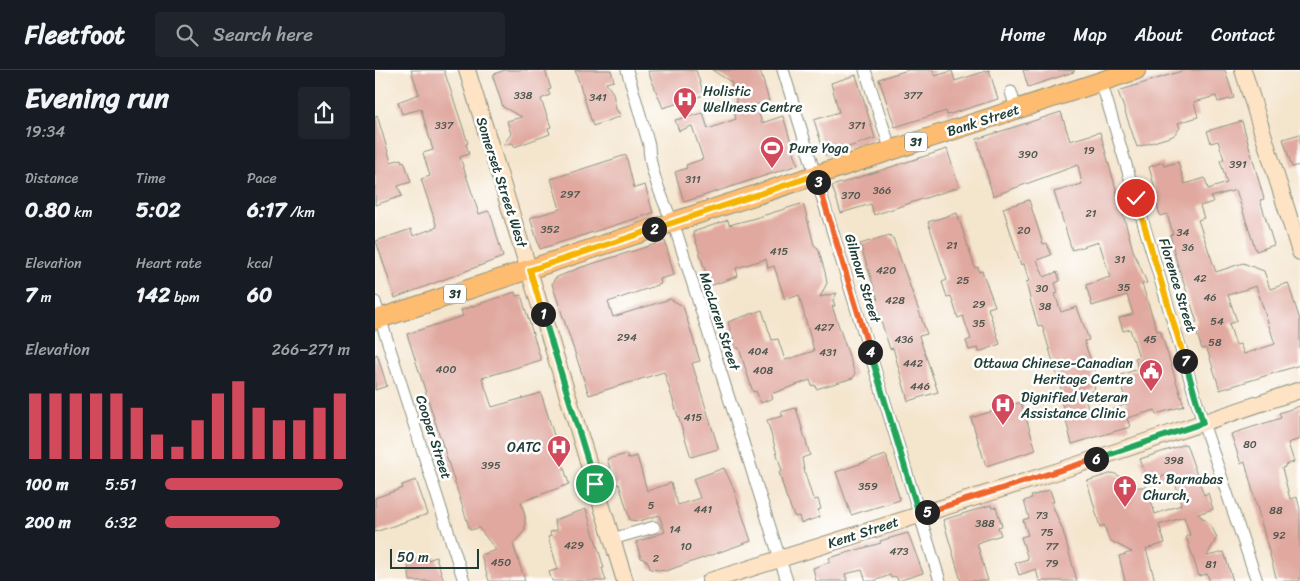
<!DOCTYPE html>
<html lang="en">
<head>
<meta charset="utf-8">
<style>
  body { margin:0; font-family:Sriracha,sans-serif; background:#20242c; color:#f1f3f6; height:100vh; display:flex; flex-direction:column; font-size:19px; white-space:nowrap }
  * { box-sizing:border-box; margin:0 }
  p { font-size:16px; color:#9ea1a6 }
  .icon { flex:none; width:28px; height:28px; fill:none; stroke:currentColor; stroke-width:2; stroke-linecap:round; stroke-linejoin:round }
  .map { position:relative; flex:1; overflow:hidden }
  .side { display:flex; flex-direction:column; background:#171b24; width:375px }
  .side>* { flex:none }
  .scale { position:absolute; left:15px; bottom:12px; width:89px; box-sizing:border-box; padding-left:5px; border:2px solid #1f3d34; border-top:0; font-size:14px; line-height:18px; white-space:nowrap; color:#1f3d34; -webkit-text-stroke:4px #fff; paint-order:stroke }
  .pin { position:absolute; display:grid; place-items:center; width:42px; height:42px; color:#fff; margin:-21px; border:2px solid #fff; border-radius:50%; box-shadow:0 1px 5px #0007 }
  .km { position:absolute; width:25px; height:25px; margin:-12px; border-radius:50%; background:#222; color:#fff; font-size:14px; line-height:25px; text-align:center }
  .round { display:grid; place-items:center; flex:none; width:52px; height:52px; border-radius:5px; background:#20242c }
  .headline { display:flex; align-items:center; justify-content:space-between; height:85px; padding:0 25px }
  h1 { font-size:28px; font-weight:800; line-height:38px }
  .figures { display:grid; grid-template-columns:repeat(3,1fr); gap:8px; height:85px; padding:5px 25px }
  .figures div { display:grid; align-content:center }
  .figures b { font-size:21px; font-weight:800 }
  .figures small { font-size:14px; font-weight:400 }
  .figures p { font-size:14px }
  .chart { height:140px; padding:10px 25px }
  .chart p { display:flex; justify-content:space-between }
  .chart svg { width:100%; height:90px; margin-top:5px; stroke:#d1495b; stroke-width:6 }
  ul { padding:0 25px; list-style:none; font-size:16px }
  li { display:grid; grid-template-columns:80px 60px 1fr; align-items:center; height:38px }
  li i { height:12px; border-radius:6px; background:#d1495b }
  header { display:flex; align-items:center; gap:30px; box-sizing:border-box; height:70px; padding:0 25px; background:#171b24; border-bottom:1px solid #363941 }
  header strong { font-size:24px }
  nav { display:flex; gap:28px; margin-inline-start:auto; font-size:18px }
  .search { width:350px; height:45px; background:#20242c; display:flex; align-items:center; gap:12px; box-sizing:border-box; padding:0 18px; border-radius:5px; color:#9ea1a6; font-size:19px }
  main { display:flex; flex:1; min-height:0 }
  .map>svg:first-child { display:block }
  .building { fill:#e0a89f; fill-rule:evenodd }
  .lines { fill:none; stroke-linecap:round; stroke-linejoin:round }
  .street-casing { stroke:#8a9180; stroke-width:13 }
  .secondary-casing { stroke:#8a9180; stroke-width:18 }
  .primary-casing { stroke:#8a9180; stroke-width:21 }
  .street { stroke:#fff; stroke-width:11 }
  .secondary { stroke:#fee4c5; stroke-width:16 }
  .primary { stroke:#fdbc6f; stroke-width:19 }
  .split-1-casing { stroke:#fff; stroke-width:10 }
  .split-2-casing { stroke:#fff; stroke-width:10 }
  .split-3-casing { stroke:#fff; stroke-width:10 }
  .split-4-casing { stroke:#fff; stroke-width:10 }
  .split-5-casing { stroke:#fff; stroke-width:10 }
  .split-6-casing { stroke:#fff; stroke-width:10 }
  .split-7-casing { stroke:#fff; stroke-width:10 }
  .split-8-casing { stroke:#fff; stroke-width:10 }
  .split-1 { stroke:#22a559; stroke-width:6 }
  .split-2 { stroke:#f5b400; stroke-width:6 }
  .split-3 { stroke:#f5b400; stroke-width:6 }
  .split-4 { stroke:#f0652b; stroke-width:6 }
  .split-5 { stroke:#22a559; stroke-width:6 }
  .split-6 { stroke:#f0652b; stroke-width:6 }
  .split-7 { stroke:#22a559; stroke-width:6 }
  .split-8 { stroke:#f5b400; stroke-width:6 }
  .labels { text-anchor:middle; stroke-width:5; stroke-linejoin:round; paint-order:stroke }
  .number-label { font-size:11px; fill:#4f584f }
  .shield { fill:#fff; stroke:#627771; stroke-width:1 }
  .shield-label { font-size:12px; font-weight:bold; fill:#1f3d34 }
  .poi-label { font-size:14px; fill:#1f3d34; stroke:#fff; text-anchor:start }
  .street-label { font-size:14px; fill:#1f3d34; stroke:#fff }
</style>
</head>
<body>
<header>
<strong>Fleetfoot</strong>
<div class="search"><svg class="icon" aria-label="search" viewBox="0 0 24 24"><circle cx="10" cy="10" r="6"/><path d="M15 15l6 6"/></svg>Search here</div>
<nav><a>Home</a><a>Map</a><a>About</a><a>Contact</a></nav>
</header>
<main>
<section class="side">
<div class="headline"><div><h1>Evening run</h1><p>19:34</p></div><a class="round"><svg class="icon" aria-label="share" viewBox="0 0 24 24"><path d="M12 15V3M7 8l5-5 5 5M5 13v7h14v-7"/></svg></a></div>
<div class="figures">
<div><p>Distance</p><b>0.80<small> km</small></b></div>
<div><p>Time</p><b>5:02</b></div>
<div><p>Pace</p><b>6:17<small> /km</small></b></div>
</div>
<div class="figures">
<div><p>Elevation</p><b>7<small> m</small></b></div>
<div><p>Heart rate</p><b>142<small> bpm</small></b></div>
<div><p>kcal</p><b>60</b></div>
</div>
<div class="chart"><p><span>Elevation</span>266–271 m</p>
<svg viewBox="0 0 160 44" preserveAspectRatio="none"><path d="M5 44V12M15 44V12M25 44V12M35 44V12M45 44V12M55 44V19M65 44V32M75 44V38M85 44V25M95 44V12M105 44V6M115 44V19M125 44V25M135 44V25M145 44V19M155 44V12"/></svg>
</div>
<ul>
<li><b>100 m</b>5:51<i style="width:96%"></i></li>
<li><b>200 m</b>6:32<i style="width:62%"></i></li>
</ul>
</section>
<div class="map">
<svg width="925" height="511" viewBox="0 0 925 511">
  <rect width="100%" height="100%" fill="#fff"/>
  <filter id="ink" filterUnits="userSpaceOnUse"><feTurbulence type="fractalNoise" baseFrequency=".02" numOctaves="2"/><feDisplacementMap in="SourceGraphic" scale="10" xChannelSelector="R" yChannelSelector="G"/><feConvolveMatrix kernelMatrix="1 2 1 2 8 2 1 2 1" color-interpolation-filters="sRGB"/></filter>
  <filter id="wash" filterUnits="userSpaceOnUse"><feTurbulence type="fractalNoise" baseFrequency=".0096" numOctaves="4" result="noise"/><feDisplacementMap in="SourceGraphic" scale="20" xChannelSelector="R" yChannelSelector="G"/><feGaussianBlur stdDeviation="1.12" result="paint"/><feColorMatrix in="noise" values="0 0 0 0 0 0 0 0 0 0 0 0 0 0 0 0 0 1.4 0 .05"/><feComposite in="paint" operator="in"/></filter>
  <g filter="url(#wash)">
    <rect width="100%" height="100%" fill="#f4e5cd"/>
    <g id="blocks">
      <path class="building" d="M36,0h33l24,73 -2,1 3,10 -9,3 19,57 9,-3 3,4 12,42 -108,41 -19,-57 35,-12 2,7 24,-9 -16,-48 9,-3 -7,-23 10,-3 -12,-41 -19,5 -4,-12 21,-8z
        M130,0h40l6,19 -3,1 2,5 -9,4 10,28 -3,1 2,6 -36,13 -1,-4 -10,2 8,-11 -4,-13 15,-4 -19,-10 -10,-30 1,-3z
        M200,0h36l3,11 -8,2 7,10 3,16 5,7 -28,10z
        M321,0l8,25 -41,13 -15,-37z
        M337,0h48l9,31 -13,4 6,18 21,-7 15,49 -114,37 -9,-30 12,-4 -1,-3 17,-6 -11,-33 -13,5 -4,-11 28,-7 5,16 28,-10 -3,-11v-4l4,-1 -6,-21z
        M533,0h25l2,6 17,-5 3,10 34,-11 9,29 -51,16 -1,-4 -51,16 -16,-48z
        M648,0h51v2l-46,15z
        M810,0h40l9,28 -16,4 -2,-6 -22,6 4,15 -20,6 2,5 -7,8 -36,11 -19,-56z
        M481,5l19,63 -50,17 -11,-35 25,-8 -8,-29z
        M686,42l9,29 30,-9 33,118 14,33 -5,1 15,47 3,-1 24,76 -28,8 -1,-4 -28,8 3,9 -58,17 -13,-51 3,-1 -20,-67 -4,1 -7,-23 -5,-21 3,-1 -5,-17 -3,1 -18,-57 26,-8 14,44 4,-1 4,12 -14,5 7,17 13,-5 3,9 -5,2 3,10 -3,1 6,18 16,-5 12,33 -5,1 11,32 -3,1 3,16 -12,4 9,23 35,-13 -9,-28 20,-7 -3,-11 4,-1 -9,-28 -7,2 -4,-13 14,-4 -6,-19 -35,11 -6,-21 24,-8 -11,-35 -27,8 -18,-58 28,-8 -4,-19 -85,31 -16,-57z
        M2,45l14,47 10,-3 1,3 2,-1 7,21 -13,4 4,10 -27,9v-89z
        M867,51l22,78 -4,1 14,45 -18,6 -20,-61 -25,7 2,5 -13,4 4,12 -6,2 18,52 27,-9 21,8 6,18 18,-6 12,37v45l-80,25 -12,-38 -3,-4 -3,1 -5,-15 -4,-11 4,-1 -21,-62 -6,-25 3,-1 -6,-20 -7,2 -6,-23 2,-1 -7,-25 14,-5 1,4 14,-4 7,22 20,-6 3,11 19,-6 -7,-23 4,-1 -6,-18 -7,2 -4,-12zM881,216l19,58 -31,10 -4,-10 -4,1 -7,-21 8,-3 -9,-26z
        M925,64v31l-8,2 -9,-28z
        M572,79l12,38 -85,28 -3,-11 -30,9 -9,-27z
        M251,85l8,33 11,-3 8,28 -113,36 -10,-31 30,-9 -9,-30z
        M426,134l3,2 10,39 4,3 7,24 2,11 -7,14 17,-4 -4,7 2,6h-3l23,68 -2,4 -37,11 -1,-4 -3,1 -2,-6 -39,14 2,4 -12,5 -5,-12 -3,1 -14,-44h-3l-8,-26 34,-12 10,30 6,-1 7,21 29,-9 -15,-56 -14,5 -11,-34 -6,2 -2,-9 -30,9 2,8 -28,10 -17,-54 35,-12 1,5 23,-6z
        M582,143l18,55 3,-1 1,5 3,-1 13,35 -7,2 12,36 -21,8 -1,-4 -9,2 -3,-9 5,-2 -8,-23 -5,2 -7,-22 -4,1 -5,-15 5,-2 -19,-58z
        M515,165l1,3h2l34,96 -8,2 19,56 -30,9 -15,-53 -3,1 -15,-47 3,-2 -18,-56z
        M290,171l9,34 -14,4 1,5 -53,18 5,15 57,-18 13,7 17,55 -8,2 26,84v2l-27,8 -27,-85 -75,23 -37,-111 3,-6 24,-10z
        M140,222l1,4 5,-1 20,65 -59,18 10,29 49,-14 28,91 -48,18 4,14v14l-12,14 12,37h-36l-8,-26 15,-5 -17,-22 -9,2 -63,-196 56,-18 -2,-6z
        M2,284l10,32 -12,4v-35z
        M646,332l15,48 -50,16 -15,-48z
        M925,336v33l-12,4 6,19 -9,3v2l-3,1 8,31 7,-2 3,12v72h-23l-32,-119 -4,2 -10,-30 50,-16 -2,-5z
        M421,338l14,47 -8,3 2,12 8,26 2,4 4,-1 3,10 -3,1 2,7 -19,6 -2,-7 -4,1 -3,-6 -6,-15 -7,-24 3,-1 -15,-51 16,-4 -2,-4z
        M811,374l18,51 4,-2 5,16 -15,5 12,10 7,13 -10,19 17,-4 9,29h-23l-3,-7 -8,2 -13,-40 4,-1 -6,-18 -25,8 6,18 -19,6 9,32h-30l-6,-25 13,-4 -23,-12 -5,-15 -4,2 -13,-46 26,-8 8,4 6,17 10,-7h10l8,27 26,-9 -8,-32 -25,8 -8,-22z
        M252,384l1,5 9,-3 10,35 24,-8 7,22 22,-7 -7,-19 31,-11 9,19 18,54 -85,30 -16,-2 -2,-7 -7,-4 -5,-16 29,-10 -6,-17 -20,6 -9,-1 -11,-36 -4,1 -8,-26z
        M511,385l14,45 -49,15 -15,-43z
        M41,410l12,34 -53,18v-34l28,-10 -1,-3z
        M675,420l4,12h-3l12,29 14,50h-38l-3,-12 -17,6 -4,-12 13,-4 -7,-22 7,-2 -5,-15 6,-2 -5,-17 8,-3 -1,-2z
        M616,435l1,3 4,-1 6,19 -4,1 3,8 -24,8 11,38h-27l-18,-61z
        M211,439l18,59h-2l4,13h-54l-3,-9 9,-3 -10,-32 3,-1 -1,-4 7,-2 -3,-10z
        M533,463l15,40 -25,8 -2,-5 -5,2 -1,-3 -16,6h-8l-4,-11 -17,4 2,7h-31l-3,-13 17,-6 -1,-4 52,-15 -1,-2z
        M52,486l1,4 8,-3 8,24h-34l-2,-15 6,-2 -1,-4z"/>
    </g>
  </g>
  <g filter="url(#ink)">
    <use href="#blocks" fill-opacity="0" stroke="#8a9180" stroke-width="1"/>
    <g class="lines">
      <g class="street-casing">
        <path id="street" d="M252,0l22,75c0,29 18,62 28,89l110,347
          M408,0l157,511
          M490,0l26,81
          M726,11l102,342 54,158
          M636,22l5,17
          M0,232l89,279
          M237,469l42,-12"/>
      </g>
      <g class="secondary-casing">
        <path id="secondary" d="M92,0l158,511
          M868,0l57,182
          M335,511l355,-112 235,-79"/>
      </g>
      <g class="primary-casing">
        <path id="primary" d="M0,250l761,-250"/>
      </g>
      <use href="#street" class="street"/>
      <use href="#secondary" class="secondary"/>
      <use href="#primary" class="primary"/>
    </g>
  </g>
  <g class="lines" filter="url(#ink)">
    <g class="split-1-casing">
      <path id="split-1" d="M168,244l52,170"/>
    </g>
    <g class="split-2-casing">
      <path id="split-2" d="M168,244l-13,-44 124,-41"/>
    </g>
    <g class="split-3-casing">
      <path id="split-3" d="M279,159l153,-51 9,-2 2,6"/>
    </g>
    <g class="split-4-casing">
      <path id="split-4" d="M443,112l52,170"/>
    </g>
    <g class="split-5-casing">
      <path id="split-5" d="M495,282l49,162 8,-2"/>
    </g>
    <g class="split-6-casing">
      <path id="split-6" d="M552,442l169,-53"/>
    </g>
    <g class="split-7-casing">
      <path id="split-7" d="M721,389l107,-36 -18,-62"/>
    </g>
    <g class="split-8-casing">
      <path id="split-8" d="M761,128l49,163"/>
    </g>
    <use href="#split-1" class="split-1"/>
    <use href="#split-2" class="split-2"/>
    <use href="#split-3" class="split-3"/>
    <use href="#split-4" class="split-4"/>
    <use href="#split-5" class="split-5"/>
    <use href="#split-6" class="split-6"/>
    <use href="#split-7" class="split-7"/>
    <use href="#split-8" class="split-8"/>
  </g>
  <defs>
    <g id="hospital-pin" transform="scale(1.25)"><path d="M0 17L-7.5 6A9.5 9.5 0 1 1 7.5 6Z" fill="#d1495b" stroke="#fff"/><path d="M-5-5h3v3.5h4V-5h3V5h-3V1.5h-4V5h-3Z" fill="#fff"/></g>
    <g id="stadium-pin" transform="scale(1.25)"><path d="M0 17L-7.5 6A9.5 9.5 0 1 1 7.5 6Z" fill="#d1495b" stroke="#fff"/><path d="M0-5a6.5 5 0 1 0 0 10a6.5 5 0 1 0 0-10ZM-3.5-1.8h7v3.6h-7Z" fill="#fff"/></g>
    <g id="civic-pin" transform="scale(1.25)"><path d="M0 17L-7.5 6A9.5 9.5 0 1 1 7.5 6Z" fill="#d1495b" stroke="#fff"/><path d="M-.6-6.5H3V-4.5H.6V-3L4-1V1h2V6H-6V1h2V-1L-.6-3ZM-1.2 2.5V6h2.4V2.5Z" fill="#fff"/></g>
    <g id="church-pin" transform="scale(1.25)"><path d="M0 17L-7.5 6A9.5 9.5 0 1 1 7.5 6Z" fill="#d1495b" stroke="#fff"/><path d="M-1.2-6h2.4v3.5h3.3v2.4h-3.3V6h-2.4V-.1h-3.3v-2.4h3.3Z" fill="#fff"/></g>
  </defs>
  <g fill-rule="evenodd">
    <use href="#hospital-pin" x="310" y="29"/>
    <use href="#stadium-pin" x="397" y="78"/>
    <use href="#civic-pin" x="776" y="301"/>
    <use href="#hospital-pin" x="628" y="335"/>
    <use href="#hospital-pin" x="184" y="377"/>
    <use href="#church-pin" x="750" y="417"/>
  </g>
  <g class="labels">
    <g class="number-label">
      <text x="148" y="29">338</text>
      <text x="538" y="29">377</text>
      <text x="223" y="31">341</text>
      <text x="69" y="59">337</text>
      <text x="482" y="59">371</text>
      <text x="714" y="84">19</text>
      <text x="653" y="88">390</text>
      <text x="863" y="98">391</text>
      <text x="318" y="113">311</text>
      <text x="507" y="124">366</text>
      <text x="195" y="128">297</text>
      <text x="476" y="129">370</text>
      <text x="716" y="147">21</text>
      <text x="175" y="163">352</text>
      <text x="649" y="164">20</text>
      <text x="808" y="166">34</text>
      <text x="577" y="179">21</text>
      <text x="813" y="181">36</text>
      <text x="404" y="185">415</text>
      <text x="745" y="193">31</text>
      <text x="511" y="204">420</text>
      <text x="825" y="212">42</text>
      <text x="588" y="214">25</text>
      <text x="749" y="221">35</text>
      <text x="667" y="222">30</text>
      <text x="835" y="231">46</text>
      <text x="520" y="234">428</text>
      <text x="604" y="238">29</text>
      <text x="670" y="240">38</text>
      <text x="842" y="255">54</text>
      <text x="604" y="257">35</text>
      <text x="449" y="261">427</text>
      <text x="252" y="271">294</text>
      <text x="529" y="273">436</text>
      <text x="775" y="273">45</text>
      <text x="840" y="276">58</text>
      <text x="383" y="285">404</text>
      <text x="453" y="286">431</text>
      <text x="538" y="297">442</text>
      <text x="71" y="303">400</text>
      <text x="388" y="304">408</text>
      <text x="545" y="320">446</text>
      <text x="318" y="351">415</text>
      <text x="875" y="378">80</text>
      <text x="799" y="394">398</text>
      <text x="116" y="399">395</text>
      <text x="493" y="420">359</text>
      <text x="276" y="439">5</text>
      <text x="328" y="443">441</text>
      <text x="901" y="444">88</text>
      <text x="667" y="449">73</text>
      <text x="610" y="457">388</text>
      <text x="300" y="463">14</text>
      <text x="672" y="466">75</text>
      <text x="904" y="469">92</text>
      <text x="199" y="479">429</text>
      <text x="311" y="480">10</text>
      <text x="677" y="480">77</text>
      <text x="524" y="485">473</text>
      <text x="281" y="492">2</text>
      <text x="126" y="496">450</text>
      <text x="677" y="497">79</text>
      <text x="836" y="498">81</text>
    </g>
    <g class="shield">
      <rect x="530" y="62.5" width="22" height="19" rx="4"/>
      <rect x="69" y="214.5" width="22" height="19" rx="4"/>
    </g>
    <g class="shield-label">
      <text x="541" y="76">31</text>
      <text x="80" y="228">31</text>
    </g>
    <g class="poi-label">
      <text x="328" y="26">Holistic<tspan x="328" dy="16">Wellness Centre</tspan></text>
      <text x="414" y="83">Pure Yoga</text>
      <text x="758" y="298" text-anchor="end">Ottawa Chinese-Canadian<tspan x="758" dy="16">Heritage Centre</tspan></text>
      <text x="646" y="332">Dignified Veteran<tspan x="646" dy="16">Assistance Clinic</tspan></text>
      <text x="166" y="382" text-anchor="end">OATC</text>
      <text x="768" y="414">St. Barnabas<tspan x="768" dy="16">Church,</tspan></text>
    </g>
    <g class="street-label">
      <text transform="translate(608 50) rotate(-18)" y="5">Bank Street</text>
      <text transform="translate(127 112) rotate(72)" y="5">Somerset Street West</text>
      <text transform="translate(488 208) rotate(73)" y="5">Gilmour Street</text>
      <text transform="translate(803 215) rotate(73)" y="5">Florence Street</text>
      <text transform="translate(345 251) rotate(72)" y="5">MacLaren Street</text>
      <text transform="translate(59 367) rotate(72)" y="5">Cooper Street</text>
      <text transform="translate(488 462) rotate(-18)" y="5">Kent Street</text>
    </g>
  </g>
</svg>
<div class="scale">50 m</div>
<div class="pin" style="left:220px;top:414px;background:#1e9e55"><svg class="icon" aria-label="arrive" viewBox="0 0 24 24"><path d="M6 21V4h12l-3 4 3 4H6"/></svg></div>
<div class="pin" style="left:761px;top:128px;background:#d93025"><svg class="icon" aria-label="check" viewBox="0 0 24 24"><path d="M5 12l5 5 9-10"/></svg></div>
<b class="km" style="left:168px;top:244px">1</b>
<b class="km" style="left:279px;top:159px">2</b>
<b class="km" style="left:443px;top:112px">3</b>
<b class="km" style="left:495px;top:282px">4</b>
<b class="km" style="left:552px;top:442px">5</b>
<b class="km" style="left:721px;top:389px">6</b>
<b class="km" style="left:810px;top:291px">7</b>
</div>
</main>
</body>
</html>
